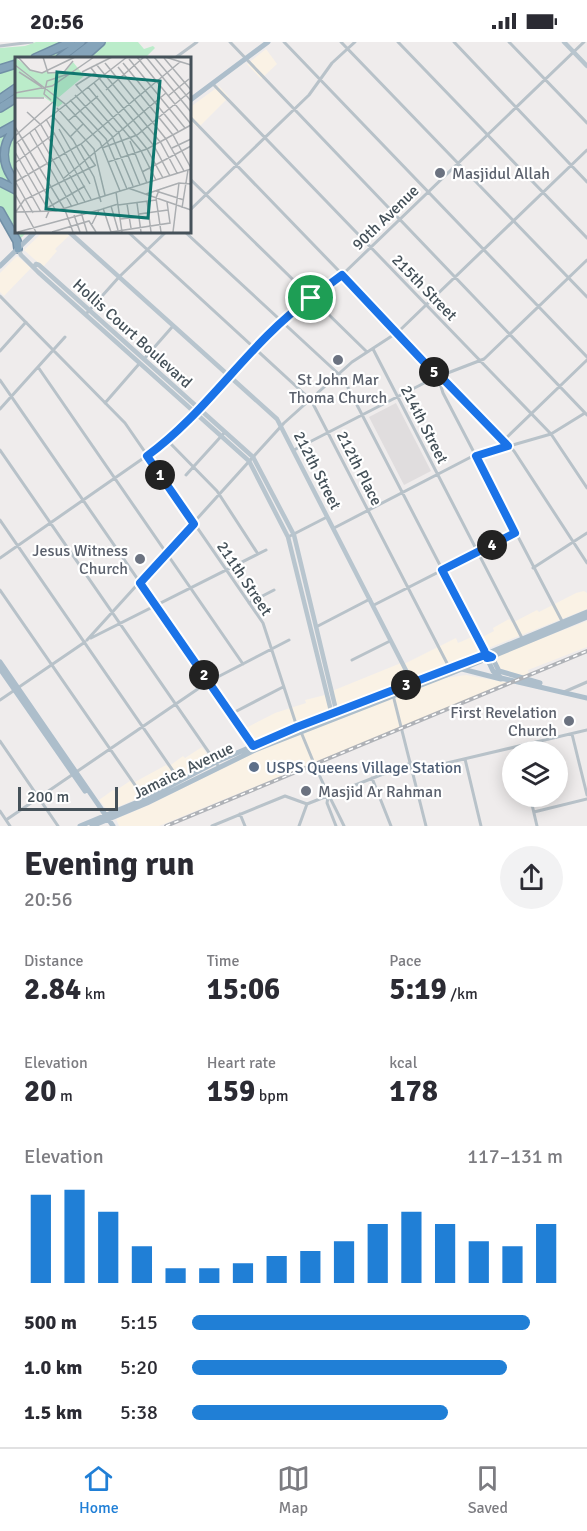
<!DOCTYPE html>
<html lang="en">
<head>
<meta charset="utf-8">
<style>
  body { margin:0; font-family:Signika,sans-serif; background:#f2f2f3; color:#2b2b33; height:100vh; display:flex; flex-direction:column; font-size:22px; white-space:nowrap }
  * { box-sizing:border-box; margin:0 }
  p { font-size:20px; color:#7c7c81 }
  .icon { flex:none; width:33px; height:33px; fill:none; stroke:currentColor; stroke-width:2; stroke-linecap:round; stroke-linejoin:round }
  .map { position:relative; height:784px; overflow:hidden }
  .panel { display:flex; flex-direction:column; background:#fff; flex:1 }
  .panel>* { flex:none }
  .buttons { position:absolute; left:502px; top:699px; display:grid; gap:12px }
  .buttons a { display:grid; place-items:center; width:66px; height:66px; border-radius:50%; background:#fff; box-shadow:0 3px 15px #0003; font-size:30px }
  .scale { position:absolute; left:18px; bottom:15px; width:100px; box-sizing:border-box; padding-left:6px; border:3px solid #455159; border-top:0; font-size:16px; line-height:21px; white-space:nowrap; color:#455159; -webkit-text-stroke:4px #fff; paint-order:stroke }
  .pin { position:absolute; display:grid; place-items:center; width:51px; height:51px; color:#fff; margin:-26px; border:3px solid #fff; border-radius:50%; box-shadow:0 2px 6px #0007 }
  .km { position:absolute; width:30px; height:30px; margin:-15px; border-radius:50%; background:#222; color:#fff; font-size:16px; line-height:30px; text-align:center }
  .round { display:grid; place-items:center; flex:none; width:63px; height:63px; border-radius:32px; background:#f2f2f3 }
  .overview { display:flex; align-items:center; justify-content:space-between; height:102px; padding:0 24px }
  h1 { font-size:33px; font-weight:700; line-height:45px }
  .figures { display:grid; grid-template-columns:repeat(3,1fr); gap:9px; height:102px; padding:6px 24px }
  .figures div { display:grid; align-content:center }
  .figures b { font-size:30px; font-weight:700 }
  .figures small { font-size:16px; font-weight:400 }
  .figures p { font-size:16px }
  .chart { height:168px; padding:12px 24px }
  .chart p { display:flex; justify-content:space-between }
  .chart svg { width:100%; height:108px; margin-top:6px; stroke:#207fd6; stroke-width:6 }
  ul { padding:0 24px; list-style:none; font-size:20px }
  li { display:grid; grid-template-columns:96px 72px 1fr; align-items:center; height:45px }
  li i { height:15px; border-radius:8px; background:#207fd6 }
  .status { display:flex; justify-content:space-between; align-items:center; height:42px; padding:0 30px; background:#fff; direction:ltr }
  .status svg { height:16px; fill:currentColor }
  .tabs { display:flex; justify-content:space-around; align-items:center; height:84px; border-top:2px solid #e1e1e2; background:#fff; font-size:16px; color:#7c7c81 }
  .tabs a { display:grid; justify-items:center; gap:3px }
  .tabs .current { color:#207fd6 }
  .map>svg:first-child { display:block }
  .commercial { fill:#faf2e5 }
  .education { fill:#e0ddde }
  .green { fill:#bbecca }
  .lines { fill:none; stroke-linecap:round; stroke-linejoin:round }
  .minor-tunnel { stroke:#cdcdcf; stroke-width:3; stroke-dasharray:3 1.5; stroke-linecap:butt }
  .motorway-casing { stroke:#718fa6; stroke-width:10 }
  .minor { stroke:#b8c2c9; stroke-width:3 }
  .secondary { stroke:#b8c5ce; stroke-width:4.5 }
  .primary { stroke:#adbecb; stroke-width:5 }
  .motorway { stroke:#85a4ba; stroke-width:7 }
  .rail-casing { stroke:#afb2b7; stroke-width:4 }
  .rail { stroke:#fff; stroke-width:1.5; stroke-dasharray:4.5; stroke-linecap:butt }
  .route-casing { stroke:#fff; stroke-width:12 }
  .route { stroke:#1a73e8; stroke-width:8 }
  .worship-dot { fill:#6b7280; stroke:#fff; stroke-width:2 }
  .service-dot { fill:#5c6f8a; stroke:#fff; stroke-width:2 }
  .labels { text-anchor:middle; stroke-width:4.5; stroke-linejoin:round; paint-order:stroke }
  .worship-label { font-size:16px; fill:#5b616d; stroke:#fff; text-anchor:start }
  .street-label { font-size:16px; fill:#455159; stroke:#fff }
  .service-label { font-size:16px; fill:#4e5e75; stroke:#fff; text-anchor:start }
  .inset-road { fill:none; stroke:#abaeb1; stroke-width:1.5 }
  .view { fill:#0f766e; fill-opacity:0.15; stroke:#0f766e; stroke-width:3 }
  .inset-edge { fill:none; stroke:#455159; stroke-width:3 }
</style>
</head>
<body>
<div class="status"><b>20:56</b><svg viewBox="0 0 49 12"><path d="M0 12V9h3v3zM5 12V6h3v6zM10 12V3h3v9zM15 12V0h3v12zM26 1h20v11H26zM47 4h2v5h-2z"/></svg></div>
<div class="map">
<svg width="587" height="784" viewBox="0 0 587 784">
  <rect width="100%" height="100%" fill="#efecec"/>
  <path class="commercial" d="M266,7l11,15 -16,15 -14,-15z
    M219,44l10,11 -31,31 -9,-9v-11z
    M44,189l29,1 -18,17 2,2 -14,16 -19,-17z
    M17,214l14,12 -27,28 -4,-4v-19z
    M584,549l3,2v16l-250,99 -5,-17 69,-28 1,2 54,-27 2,5 16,-7 3,4 17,-9 -1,-3 16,-9 3,4 25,-13 2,2 37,-19z
    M587,579v26l-59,23 1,4 -5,2 -25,-8 -6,-11z
    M466,633l43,8 -350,143h-40l-3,-7 33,-14 94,-47 46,-20 156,-60z
    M325,653l4,16 -76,31 -9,-13 31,-16 31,-10 -1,-3z
    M202,705l10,14 -61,32 -43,18 -9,-11 14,-10 2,1 18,-12 2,3 31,-17 2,2 15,-11 2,2z"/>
  <path class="education" d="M396,361l35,68 -27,14 -35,-68z"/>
  <path class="green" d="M36,0h102l6,7 9,-3 2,2 -10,10h-129v173h12l-9,9 -19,-23v-169l25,-2z"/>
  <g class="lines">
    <path class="minor-tunnel" d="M313,719l5,11"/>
    <g class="motorway-casing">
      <path id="motorway" d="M35,16l36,-16
        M60,16l21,-16
        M73,16l21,-16
        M83,16l18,-16
        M0,27l16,-5
        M0,57l16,-11
        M0,66l16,-10
        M16,85c-16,18 -15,38 0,56
        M0,91l16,-9
        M0,140l16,8
        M0,169l17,30 1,8"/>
    </g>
    <path class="minor" d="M230,0l357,373
      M284,0l303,315
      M341,0l246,255
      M398,0l189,196
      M454,0l133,140
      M509,0l78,81
      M0,4l32,-4
      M175,16l22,-16
      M213,42l338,350 36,54
      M189,74l209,216 40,45 7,4 69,70 73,112
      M189,136l178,174
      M189,169l120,-116 23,-32 23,-21
      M127,189l184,169 139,269
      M184,189l159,147 143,276
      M0,254l125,127 138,200 34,104
      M86,272l33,-37 48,-46
      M373,307l149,289
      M0,309l26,-29
      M144,317l29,-33
      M38,325l205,297
      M438,335l5,16 119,228
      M0,338l253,366
      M105,361l34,-39
      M0,367l65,-72
      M168,399l49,50 41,63
      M503,399l84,-81
      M0,408l219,317
      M294,408l138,-71 52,-20 103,-99
      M186,433l39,-43
      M0,478l180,261
      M334,486l137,-71 80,-23 34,-21
      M288,495l39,-20
      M0,516l168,-117 61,-66 67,-66 46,-34 242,-233
      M533,526l54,-35
      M0,548l144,208
      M249,561l25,-13
      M374,563l141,-72
      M316,585l54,-28
      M91,596l175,-88
      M87,598l197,-217 68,-61 46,-30 189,-182
      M352,618l38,-19
      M564,650l23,-10
      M393,653l33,131
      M0,658l85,-58
      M231,672l52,-27
      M301,690l12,29
      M572,692l15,61
      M0,699l58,85
      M465,717l16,67
      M413,729l174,-41
      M318,730c8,19 17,35 26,54
      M372,736l19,48
      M530,754l7,30
      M328,755l-1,6 9,23
      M0,769l10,15
      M534,770l53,-13
      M240,772l5,12
      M6,778l202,-138 81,-42
      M212,784l73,-30 22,8
      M299,784l8,-22 104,-41"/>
    <path class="secondary" d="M564,0l23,24
      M68,189l209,188 136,265
      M18,207l3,6 17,17 211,189 39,76 45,182
      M34,225l2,-3 3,1 214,192 41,78 43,179"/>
    <path class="primary" d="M189,59l79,-59
      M0,224l36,-35
      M488,613l4,2 7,14 41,12
      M486,614l7,15 8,7 86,20
      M0,620l113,164
      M0,627l85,122
      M462,627l39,10
      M80,784l65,-27 71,-37 81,-35 153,-58 137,-57
      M92,784l55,-23 108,-53 197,-77 135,-56"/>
    <use href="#motorway" class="motorway"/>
    <g class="rail-casing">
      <path id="rail" d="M166,784l421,-175"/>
    </g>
    <use href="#rail" class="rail"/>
  </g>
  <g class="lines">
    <g class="route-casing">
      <path id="route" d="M311,256c-62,44 -102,113 -164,158l47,68 -54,59 113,163 44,-19 185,-71 4,-2 6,3 -5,1 -3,-8 -42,-80 73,-37 -39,-77 32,-10 -63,-65 -7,-4 -96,-102 -31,23"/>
    </g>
    <use href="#route" class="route"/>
  </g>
  <g class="worship-dot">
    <circle cx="440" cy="131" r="6"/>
    <circle cx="338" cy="318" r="6"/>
    <circle cx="140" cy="517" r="6"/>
    <circle cx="569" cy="679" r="6"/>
    <circle cx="306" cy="749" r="6"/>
  </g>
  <circle class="service-dot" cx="254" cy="725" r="6"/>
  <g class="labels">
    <g class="worship-label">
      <text x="452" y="137">Masjidul Allah</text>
      <text x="338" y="343" text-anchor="middle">St John Mar<tspan x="338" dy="18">Thoma Church</tspan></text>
      <text x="128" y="514" text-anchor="end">Jesus Witness<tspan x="128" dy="18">Church</tspan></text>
      <text x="557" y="676" text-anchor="end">First Revelation<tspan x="557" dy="18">Church</tspan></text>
      <text x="318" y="755">Masjid Ar Rahman</text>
    </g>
    <g class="street-label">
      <text transform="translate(385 175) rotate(-44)" y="6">90th Avenue</text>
      <text transform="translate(425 245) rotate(46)" y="6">215th Street</text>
      <text transform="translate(133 291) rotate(42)" y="6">Hollis Court Boulevard</text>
      <text transform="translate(425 382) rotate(63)" y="6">214th Street</text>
      <text transform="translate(360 426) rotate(63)" y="6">212th Place</text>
      <text transform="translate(318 428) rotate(63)" y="6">212th Street</text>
      <text transform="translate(245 536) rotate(56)" y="6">211th Street</text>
      <text transform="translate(183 728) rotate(-26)" y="6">Jamaica Avenue</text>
    </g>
    <g class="service-label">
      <text x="266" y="731">USPS Queens Village Station</text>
    </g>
  </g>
  <g transform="translate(15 15)">
    <rect width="176" height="176" fill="#efecec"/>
    <path d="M0,0l19,15h31l8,-10 11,14 -26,22 5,5 -5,4 -14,-10 -29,1z" fill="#bbecca"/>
    <path class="inset-road" d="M3,0l12,13 12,3 33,-16M28,0l5,16 16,-1 9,-11M122,0l54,67M131,0l45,55M139,0l37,44M150,0l26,8M149,1l27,32M176,1v25M114,2l56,69M90,6l61,76 18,32M108,6l55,68M81,7l65,79 16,30M0,8l49,38M103,10l55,68 18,33M76,11l63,78 16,30M4,15l23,15M67,15l30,-15M80,16l-19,12 41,47M79,26l53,66 16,29M73,30l53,64 15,29M91,33l38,-33M0,36l37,-7 42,-29M60,38l37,41 21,50M153,39l21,-17M0,41h29M36,43l-7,-6 3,-13 21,-7M55,43l36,39 21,50M49,46l36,39 20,49M42,51l37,41 11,46M12,55l14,13 44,77M37,58l21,25 21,37 7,25M31,62l45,80M53,64l30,-25M0,70l50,83 8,22M20,72l43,75M44,72l31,55M103,74l22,54M15,76l42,74M0,79l38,-34M55,80l13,-13M115,84l17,42M3,86l38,68M0,87l112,-87M66,87l14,21M87,91l35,-13 54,-44M157,91l19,-9M0,95l34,59 -3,7M93,105l39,-13 44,-24M0,106l40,-30M0,109l26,46M127,115l49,-26M49,121l102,-85M0,124l18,32M0,125l66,-38 99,-82M113,131l63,22M144,133l-3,8 5,34M141,134l28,9M101,135l6,40M0,137l21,38M131,137l33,-11 12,1M132,144l4,31M122,146l4,29M112,147l4,24M103,148l38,-5M96,149l7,24M32,151l38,-22M88,151l8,24M167,151l6,-38M0,155l41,-1 135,-42M66,155l6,20M0,156l9,-13 72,-35M124,157l29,-4M59,158l6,17M105,162l19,-2M77,167l7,-14 19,-6M3,175l81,-22M37,175l37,-11 7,11M96,175l59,-9 -3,-21M158,175l6,-49"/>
    <path class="view" d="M42,15l103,9 -12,137 -102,-9z"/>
    <rect width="176" height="176" class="inset-edge"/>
  </g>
</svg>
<div class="buttons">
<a><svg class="icon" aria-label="layers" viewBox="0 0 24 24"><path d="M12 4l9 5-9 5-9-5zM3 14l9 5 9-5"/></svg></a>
</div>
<div class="scale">200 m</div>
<div class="pin" style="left:311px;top:256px;background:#1e9e55"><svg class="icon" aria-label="arrive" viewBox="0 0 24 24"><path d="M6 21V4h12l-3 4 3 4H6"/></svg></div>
<b class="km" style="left:160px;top:433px">1</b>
<b class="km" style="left:204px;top:633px">2</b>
<b class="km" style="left:406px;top:643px">3</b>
<b class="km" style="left:492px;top:503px">4</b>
<b class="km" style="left:434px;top:330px">5</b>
</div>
<section class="panel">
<div class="overview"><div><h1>Evening run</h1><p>20:56</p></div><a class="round"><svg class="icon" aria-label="share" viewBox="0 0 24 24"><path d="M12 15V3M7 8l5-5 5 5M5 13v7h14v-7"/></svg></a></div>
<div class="figures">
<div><p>Distance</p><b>2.84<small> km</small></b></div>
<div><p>Time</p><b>15:06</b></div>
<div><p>Pace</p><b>5:19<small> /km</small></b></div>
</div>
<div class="figures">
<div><p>Elevation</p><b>20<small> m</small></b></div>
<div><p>Heart rate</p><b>159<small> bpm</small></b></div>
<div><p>kcal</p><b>178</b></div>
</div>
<div class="chart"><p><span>Elevation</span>117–131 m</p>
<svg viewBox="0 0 160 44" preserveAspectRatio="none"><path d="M5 44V8M15 44V6M25 44V15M35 44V29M45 44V38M55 44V38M65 44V36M75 44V33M85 44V31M95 44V27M105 44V20M115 44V15M125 44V20M135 44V27M145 44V29M155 44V20"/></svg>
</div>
<ul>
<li><b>500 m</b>5:15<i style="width:91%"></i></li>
<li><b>1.0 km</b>5:20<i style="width:85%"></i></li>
<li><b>1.5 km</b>5:38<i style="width:69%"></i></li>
</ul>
</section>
<nav class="tabs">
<a class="current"><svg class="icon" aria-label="home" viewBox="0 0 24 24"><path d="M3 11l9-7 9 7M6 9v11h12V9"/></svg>Home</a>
<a><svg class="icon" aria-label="map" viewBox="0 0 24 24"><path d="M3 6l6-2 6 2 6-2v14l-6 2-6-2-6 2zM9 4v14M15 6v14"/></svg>Map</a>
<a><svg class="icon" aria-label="saved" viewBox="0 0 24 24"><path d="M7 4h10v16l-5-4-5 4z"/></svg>Saved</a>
</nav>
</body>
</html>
